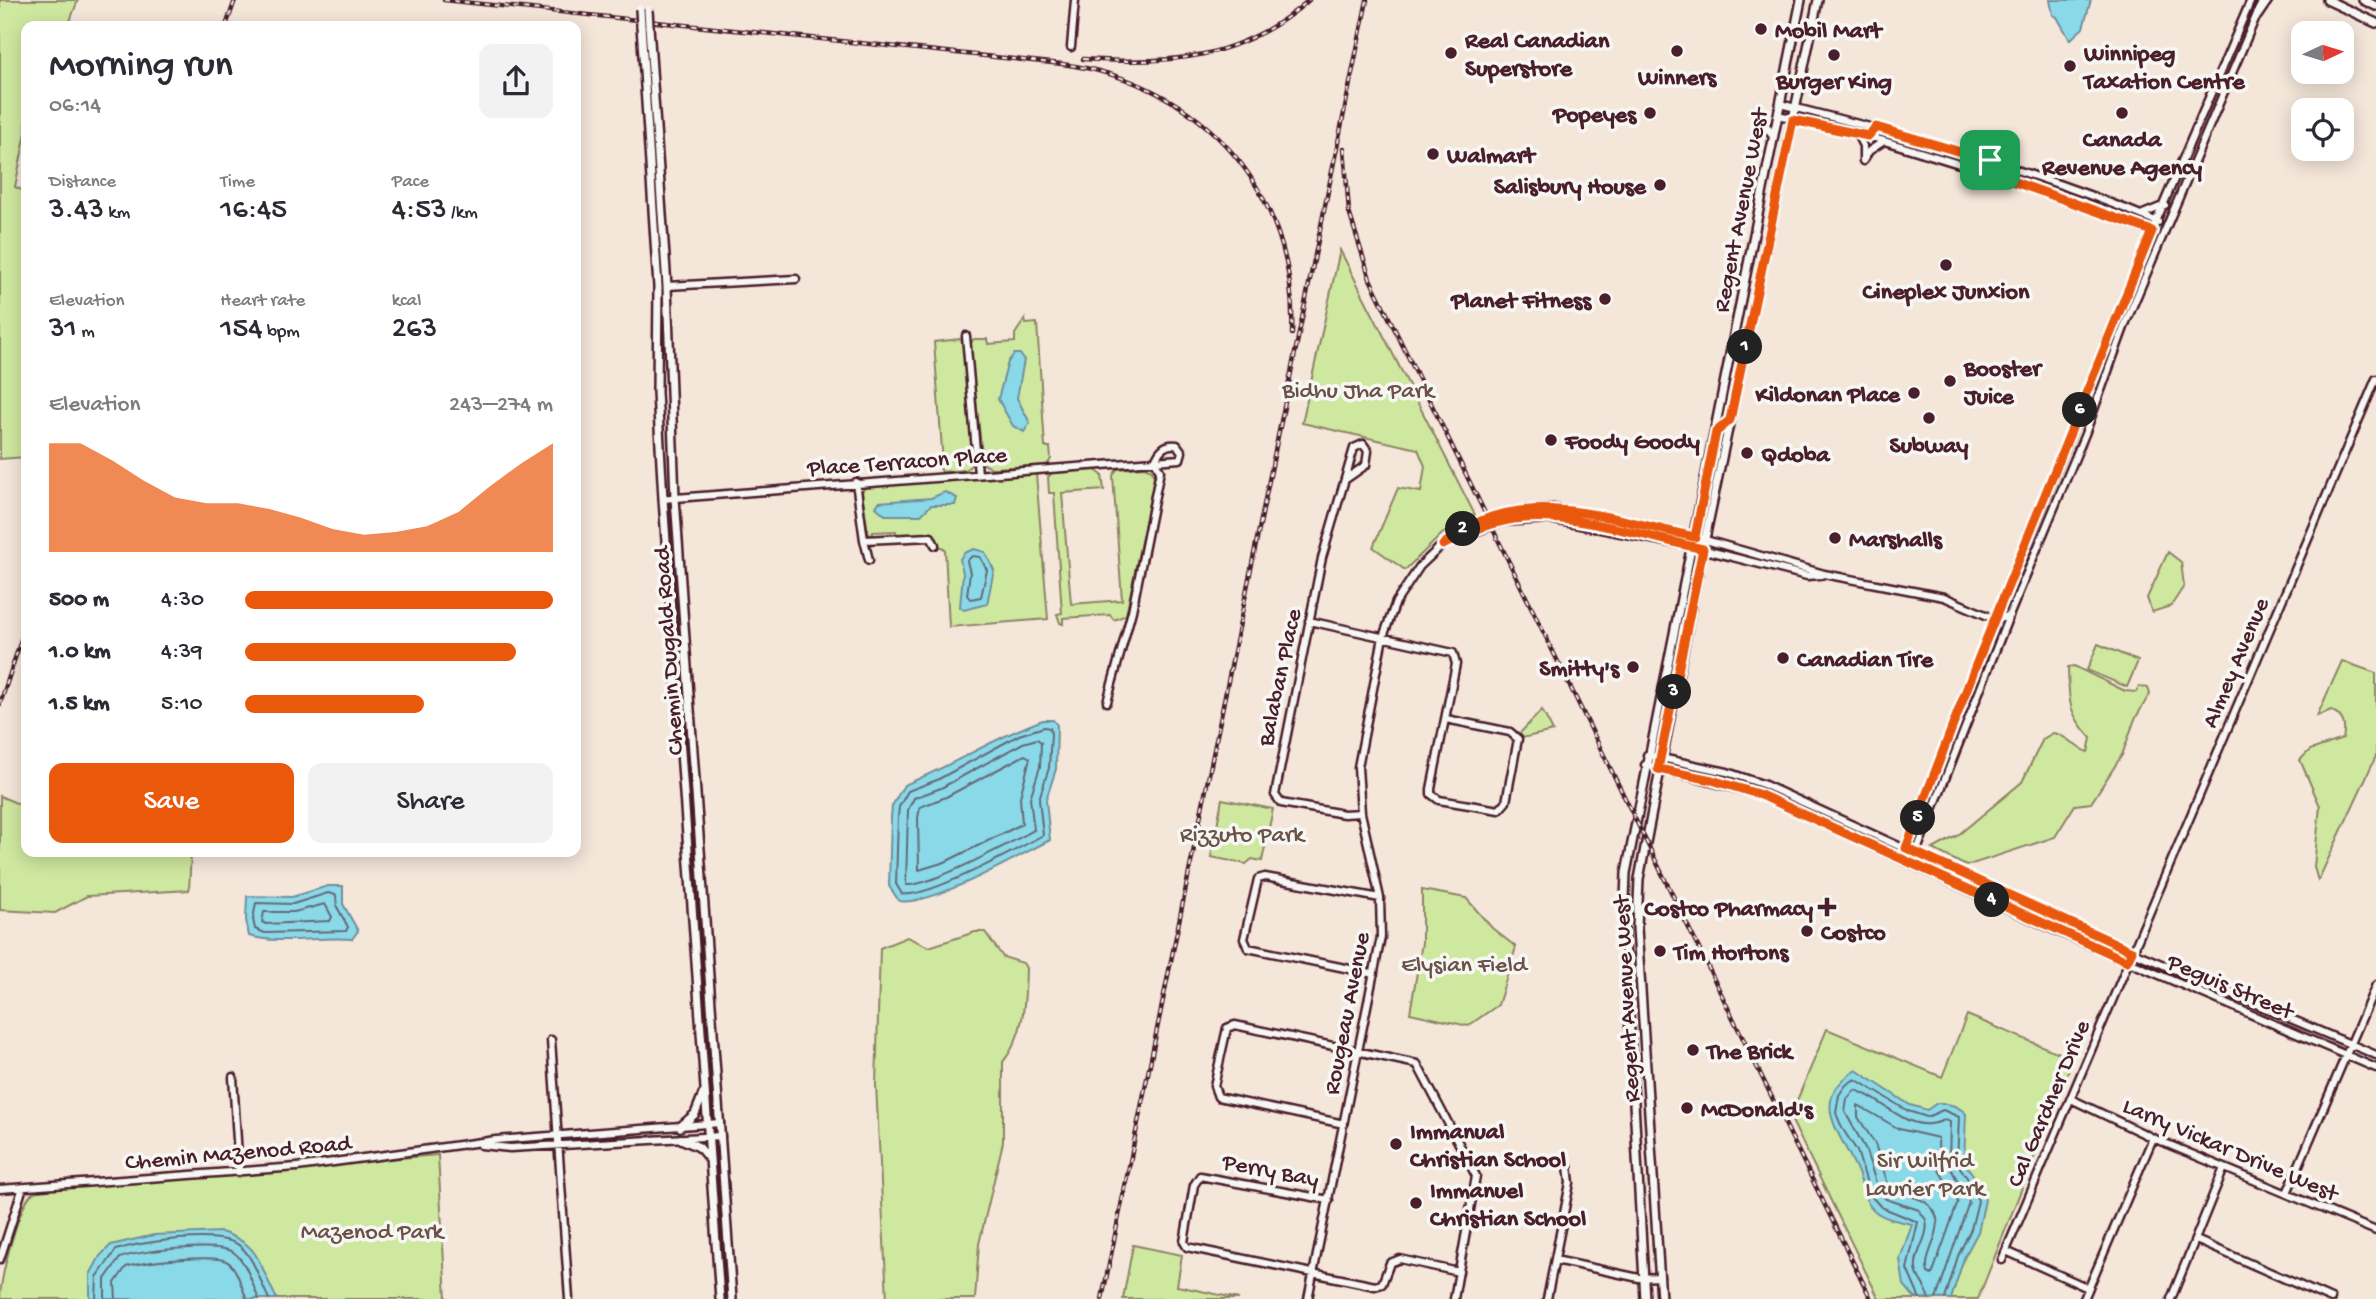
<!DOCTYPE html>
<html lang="en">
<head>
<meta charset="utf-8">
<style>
  body { margin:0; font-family:"Gochi Hand",sans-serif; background:#f2f2f3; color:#2b2b33; height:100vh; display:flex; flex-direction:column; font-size:26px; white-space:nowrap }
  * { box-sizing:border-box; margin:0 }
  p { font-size:23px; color:#7c7c81 }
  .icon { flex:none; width:38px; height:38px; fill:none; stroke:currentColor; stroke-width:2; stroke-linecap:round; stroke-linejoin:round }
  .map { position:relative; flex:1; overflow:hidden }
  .sheet { position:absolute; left:21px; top:21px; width:560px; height:836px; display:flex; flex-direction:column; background:#fff; border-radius:14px; box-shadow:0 4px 18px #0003 }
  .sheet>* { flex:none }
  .needle { width:46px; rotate:86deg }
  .buttons { position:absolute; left:2291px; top:21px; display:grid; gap:14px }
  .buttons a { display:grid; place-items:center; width:63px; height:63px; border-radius:14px; background:#fff; box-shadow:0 4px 18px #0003; font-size:35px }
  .pin { position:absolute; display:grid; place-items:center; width:60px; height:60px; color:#fff; margin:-30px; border-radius:14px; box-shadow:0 4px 10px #0006 }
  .km { position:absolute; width:35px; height:35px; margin:-18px; border-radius:50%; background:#222; color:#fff; font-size:19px; line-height:35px; text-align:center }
  .round { display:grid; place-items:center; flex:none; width:74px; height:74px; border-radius:14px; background:#f2f2f3 }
  .headline { display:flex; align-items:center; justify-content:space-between; height:119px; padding:0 28px }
  h1 { font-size:38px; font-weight:600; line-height:52px }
  .metrics { display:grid; grid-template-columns:repeat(3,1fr); gap:10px; height:119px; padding:7px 28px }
  .metrics div { display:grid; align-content:center }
  .metrics b { font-size:30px; font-weight:600 }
  .metrics small { font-size:19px; font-weight:400 }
  .metrics p { font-size:19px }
  .chart { height:196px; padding:14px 28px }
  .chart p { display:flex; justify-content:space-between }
  .chart svg { width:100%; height:126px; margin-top:7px; fill:#ea580c; opacity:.7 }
  .button { display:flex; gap:14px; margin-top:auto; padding:14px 28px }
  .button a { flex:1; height:80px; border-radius:14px; background:#ea580c; color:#fff; font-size:28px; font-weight:600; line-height:80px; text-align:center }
  .button a+a { background:#f2f2f3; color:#2b2b33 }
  ul { padding:0 28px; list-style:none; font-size:23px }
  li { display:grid; grid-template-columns:112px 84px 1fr; align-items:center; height:52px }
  li i { height:18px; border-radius:9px; background:#ea580c }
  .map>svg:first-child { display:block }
  .green { fill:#cfe89f; stroke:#8c8465; stroke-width:2 }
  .water { fill:#8ad9e8; stroke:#708f9c; stroke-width:2 }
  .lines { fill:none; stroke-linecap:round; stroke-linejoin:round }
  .shore { stroke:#646977; stroke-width:2 }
  .minor-casing { stroke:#4a1f2b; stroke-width:11 }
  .major-casing { stroke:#4a1f2b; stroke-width:12 }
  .minor { stroke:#f6f6f2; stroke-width:6 }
  .major { stroke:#f6f6f2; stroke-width:7 }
  .rail-casing { stroke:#4a1f2b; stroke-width:4.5 }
  .rail { stroke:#f6f6f2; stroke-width:2; stroke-dasharray:5; stroke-linecap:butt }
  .major-bridge-casing { stroke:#4a1f2b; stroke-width:12; stroke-linecap:butt }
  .major-bridge { stroke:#f6f6f2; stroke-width:7 }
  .route-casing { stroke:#fff; stroke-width:14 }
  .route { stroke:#ea580c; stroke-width:9 }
  .poi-dot { fill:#4a1f2b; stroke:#f6f6f2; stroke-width:2.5 }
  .labels { text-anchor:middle; stroke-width:7; stroke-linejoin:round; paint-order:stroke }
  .poi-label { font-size:24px; font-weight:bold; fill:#4a1f2b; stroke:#f6f6f2; text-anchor:start }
  .street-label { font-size:24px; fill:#4a1f2b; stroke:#f6f6f2 }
  .park-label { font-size:24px; fill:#6b5148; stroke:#f6f6f2 }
</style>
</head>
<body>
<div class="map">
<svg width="2376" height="1299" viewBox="0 0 2376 1299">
  <rect width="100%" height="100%" fill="#f5e6da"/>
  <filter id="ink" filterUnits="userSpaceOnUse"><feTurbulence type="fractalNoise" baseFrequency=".0143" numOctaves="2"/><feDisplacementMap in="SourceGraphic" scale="14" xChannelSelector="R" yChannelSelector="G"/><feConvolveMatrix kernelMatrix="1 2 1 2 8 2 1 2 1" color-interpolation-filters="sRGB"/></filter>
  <g filter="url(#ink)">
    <path class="green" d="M0,0h78l-10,26h-42v107l-11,54 11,5v265l-26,2z
      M1340,250l135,265 -33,19 -37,36 -32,-23 25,-59 23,4 4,-26 -7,-17 -116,-26z
      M1025,319l1,5 11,-1 8,124h5l1,12 -4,6 -55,3 -9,-4 -13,-120 4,-5h13l1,5 27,-2v-8z
      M960,339l3,2 10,122 -7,7 -24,2 -4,-8 5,-1 -9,-121z
      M1144,467l8,3 2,8 -28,137 -12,5 -4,-5 -47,3v6l-3,-1 -3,-9 5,-1 -8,-120h-5l-1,-16 4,-4 43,-3 7,5 2,15 -42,3 9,111 51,-4 -9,-124 4,-7z
      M1036,474l12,145 -99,8 -4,-78 -6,-3 -7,-10h-35l-1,-5 -23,1 -1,5 -4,-4 -6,-41 4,-6z
      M2168,552l13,10 3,24 -13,20 -19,6 -5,-14z
      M2098,644l40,17 -11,26 -40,-17z
      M2342,661l34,12v83l-58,125 -4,-14 6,-61 -20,-46 10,-10 33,-11c3,-14 1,-22 -12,-29l-14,6z
      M2074,666l51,25 11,1 3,-6 9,2 2,6 -15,25 -13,36 -31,48 -16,2 -20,32 -89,29 -33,-17 24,-13 65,-54 21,-43 10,-6c15,2 22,16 35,19l3,-14c-24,-26 -22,-37 -23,-71z
      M1542,710l11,21 -31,7 -3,-4z
      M0,796l16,7 10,-1v50h165l-2,38 -102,6 -32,17 -55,-3z
      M1222,799l51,10 -11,52 -10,-2 -6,5 -35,-7z
      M1422,890l44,8 26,30 24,19 -18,58 -30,21 -58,-13 12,-70z
      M975,932h10l18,25 20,6 3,5c-1,33 -1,67 -23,94v80l-24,102 -4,55h-88l-11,-214 4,-137 27,-11 22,10z
      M1967,1015l106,44 -95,240h-99l-89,-182 37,-88 115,48z
      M438,1155l8,144h-446c0,-21 17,-84 29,-102 3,-5 9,-7 14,-9z
      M1133,1245l49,10 -5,31 62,13h-116z"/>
    <path class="water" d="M2050,0h41l-8,28 -13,12 -13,-23 -4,-2z
      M1014,354h6l4,6 -7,38 13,25 -6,9 -11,-6 -15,-27 10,-37z
      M945,492l12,6 -2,7h-24l-10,10h-36l-9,-8 3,-5 52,-4z
      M974,549l11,3 9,18 -7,34 -23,6 -4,-3 3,-34 -3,-14 4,-6z
      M1043,720h10l4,5 -1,44 -10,31 4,40c-32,16 -119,67 -151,61l-10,-15 2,-69 1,-11 12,-21c48,-19 91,-48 139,-65z
      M328,886h15v18l15,27 -6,8c-32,-3 -73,6 -103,-3l-3,-16 1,-24 45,1z
      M1856,1070l54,35 17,5 10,-7c12,1 21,2 29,11l-2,48 14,20 7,18 -7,32 -14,26 -13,41 -36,-1 -11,-13 -4,-26 12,-35c-11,-2 -28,-6 -36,-12 -14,-11 -12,-25 -18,-39 -16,-40 -52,-71 -2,-103z
      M221,1232c41,12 37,33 56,67h-187v-24l10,-19 11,-11 43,-10z"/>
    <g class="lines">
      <path class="shore" d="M972,556l8,1 7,13 -6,27 -11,2 -3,-4 3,-22 -3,-12z
        M1044,727l6,1 1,6 -2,34 -10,31 4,36c-25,14 -117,64 -141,59l-6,-10 2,-67 1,-10 9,-16 29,-11 82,-45z
        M1037,739l4,3 -1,25 -10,31 4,32c-24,13 -105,57 -128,55l2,-75 6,-12 27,-10 82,-45z
        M1025,755l5,3 -10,39 2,27 -77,38 -26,8 -1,-52 2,-11 26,-10z
        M328,893l8,2 1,12 11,20 -2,4 -81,2 -10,-4 -2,-10 3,-16 37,1z
        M325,904l7,13 -2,4 -64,3 -4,-2 2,-10h30z
        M1858,1105l41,24 39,9 1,32 19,32 -26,73 -4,-2c-7,-22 24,-46 1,-68 -10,-10 -28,-9 -40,-18l-14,-43 -17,-27z
        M96,1299l1,-22 19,-27c22,-8 105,-20 124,-4 15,13 20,36 29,53
        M105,1299v-20l15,-21c19,-7 97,-16 113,-6 14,9 19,33 26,47
        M116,1299l-1,-16 11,-16c15,-5 88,-13 100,-6 12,6 15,27 21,38
        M1920,1299l-13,-30 11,-47 -37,-15 -10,-11 -14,-45 -15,-23 -6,-15 3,-18 7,-10 9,-6 53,32 19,6 16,-7 16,7 -2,46 15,22 6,16 -7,28 -13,27 -13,43
        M1929,1299c-1,-13 -12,-18 -13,-30 -2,-18 14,-31 10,-49l-7,-10 -33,-11 -7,-7 -14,-44 -20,-36 2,-13 8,-9c31,9 53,47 89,30l6,2 -1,43 20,37 -33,97"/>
      <g class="minor-casing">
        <path id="minor" d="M1071,47l4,-47
          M1780,104c129,32 256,67 378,118
          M1778,115l90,21 127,39 158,57
          M1857,134l6,12v13
          M1863,161l6,-10 15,-10
          M2143,214l22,-9
          M667,286l129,-7
          M966,336l12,138
          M1346,479l20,-14 2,-14 -5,-7 -9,4 -32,110 -47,237 6,8 63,11 17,-1
          M856,482l8,58 67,-3 4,8
          M663,499l517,-40 2,-7 -5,-7c-12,-2 -18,5 -22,16
          M864,540l5,20
          M1451,541l50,-19 48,-3 144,28 114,29 14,-1
          M1309,621l144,32 3,11 -25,125v5l8,6 60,10 7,-8 12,-63 -8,-7 -64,-13
          M1107,702l25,-91 28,-140 -5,-10
          M1647,755l80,17 38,13 335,153 276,117
          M1645,765l116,30 296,136 319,137
          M1902,857l250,-626 99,-231
          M1912,863l97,-247 76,-182 41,-112 137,-322
          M1374,974l-126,-26 -4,-9 14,-60 7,-2 115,21
          M551,1040l18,259
          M233,1077l6,95
          M2071,1099l82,39 223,93
          M1344,1124l-126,-27 -4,-11 13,-58 8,-3 182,39 59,112 -22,123
          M481,1145l29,3 211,-12
          M0,1189l297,-22 199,-27 224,-17
          M2287,1193l89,-208
          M1329,1200l-129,-24 -6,9 -10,57 3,5 188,39 7,-2 8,-21 10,-4 59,13
          M2196,1240l135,59
          M2006,1251l82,37
          M0,1259l23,-72
          M1555,1260l84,18 21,-1
          M2002,1260l374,-881
          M1308,1299l73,-362 -1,-39 -19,-85 -3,-46 25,-130 13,-35 24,-36 35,-33 14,-8 45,-14 39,-3 142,29 129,37 120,23 51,22 14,-3
          M1547,1299l23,-116 -2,-17
          M2084,1299l69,-161
          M2171,1299l53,-131"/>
      </g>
      <g class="major-casing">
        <path id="major" d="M2327,0l49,23
          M2363,0l13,6
          M2257,16l11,-16
          M641,25l17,262 -1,105 6,107 57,800
          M649,26l18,260 8,212 57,801
          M1756,112l17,24
          M680,1127l15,-13 8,-20
          M681,1139l18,8 9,11
          M1645,1299l-21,-374 2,-52 175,-873
          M1661,1299l-24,-371 2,-49 62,-321 117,-558"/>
      </g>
      <use href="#minor" class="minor"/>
      <use href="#major" class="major"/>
      <g class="rail-casing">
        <path id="rail" d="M444,0l618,64c140,18 236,127 230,270
          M226,26l9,-26
          M1083,59c86,6 158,1 226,-59
          M1344,148l5,64 21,67 501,1020
          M0,704l26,-79
          M1102,1299l265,-1299"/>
      </g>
      <use href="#rail" class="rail"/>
      <g class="major-bridge-casing">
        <path id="major-bridge" d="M640,9l1,16
          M648,10l1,16"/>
      </g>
      <use href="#major-bridge" class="major-bridge"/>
    </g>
  </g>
  <g class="lines" filter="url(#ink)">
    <g class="route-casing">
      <path id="route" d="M1793,120l75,16 8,-9 122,36 -3,12 157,56 -176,434 -70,183 226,103 -5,10 -366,-166 -49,-15 -54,-11 45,-220c-51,-11 -128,-35 -179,-31 -30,2 -55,14 -81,27 71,-64 170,-25 252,-8l21,-105 14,-12z"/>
    </g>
    <use href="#route" class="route"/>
  </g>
  <g class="poi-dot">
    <circle cx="1761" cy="29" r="7"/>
    <circle cx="1677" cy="51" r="7"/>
    <circle cx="1451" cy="53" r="7"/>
    <circle cx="1834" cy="55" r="7"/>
    <circle cx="2070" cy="66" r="7"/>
    <circle cx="1650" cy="113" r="7"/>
    <circle cx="2122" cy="113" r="7"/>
    <circle cx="1433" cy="154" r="7"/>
    <circle cx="1660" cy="185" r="7"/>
    <circle cx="1946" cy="265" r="7"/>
    <circle cx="1605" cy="299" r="7"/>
    <circle cx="1950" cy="381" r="7"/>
    <circle cx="1914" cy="393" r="7"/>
    <circle cx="1929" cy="418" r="7"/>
    <circle cx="1551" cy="440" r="7"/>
    <circle cx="1747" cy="453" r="7"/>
    <circle cx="1835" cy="538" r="7"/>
    <circle cx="1783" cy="658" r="7"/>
    <circle cx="1633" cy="667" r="7"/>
    <path d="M1823.5 896.5h7v7h7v7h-7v7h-7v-7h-7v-7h7z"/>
    <circle cx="1807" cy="931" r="7"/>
    <circle cx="1660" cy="951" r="7"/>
    <circle cx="1693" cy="1050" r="7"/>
    <circle cx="1687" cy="1108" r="7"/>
    <circle cx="1396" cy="1144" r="7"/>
    <circle cx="1416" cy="1203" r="7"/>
  </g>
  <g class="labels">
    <g class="poi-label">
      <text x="1775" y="37">Mobil Mart</text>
      <text x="1465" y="47">Real Canadian<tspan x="1465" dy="28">Superstore</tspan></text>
      <text x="2084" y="60">Winnipeg<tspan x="2084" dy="28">Taxation Centre</tspan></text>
      <text x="1677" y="84" text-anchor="middle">Winners</text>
      <text x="1834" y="88" text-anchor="middle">Burger King</text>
      <text x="1636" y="121" text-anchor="end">Popeyes</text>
      <text x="2122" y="146" text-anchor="middle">Canada<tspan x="2122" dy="28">Revenue Agency</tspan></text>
      <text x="1447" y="162">Walmart</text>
      <text x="1646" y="193" text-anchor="end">Salisbury House</text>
      <text x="1946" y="298" text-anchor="middle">Cineplex Junxion</text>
      <text x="1591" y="307" text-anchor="end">Planet Fitness</text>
      <text x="1964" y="375">Booster<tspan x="1964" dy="28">Juice</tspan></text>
      <text x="1900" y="401" text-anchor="end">Kildonan Place</text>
      <text x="1565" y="448">Foody Goody</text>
      <text x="1929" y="452" text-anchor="middle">Subway</text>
      <text x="1761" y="461">Qdoba</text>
      <text x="1849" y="546">Marshalls</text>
      <text x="1797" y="666">Canadian Tire</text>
      <text x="1619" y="675" text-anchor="end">Smitty's</text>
      <text x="1813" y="915" text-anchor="end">Costco Pharmacy</text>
      <text x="1821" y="939">Costco</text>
      <text x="1674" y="959">Tim Hortons</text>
      <text x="1707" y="1058">The Brick</text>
      <text x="1701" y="1116">McDonald's</text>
      <text x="1410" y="1138">Immanual<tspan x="1410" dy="28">Christian School</tspan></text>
      <text x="1430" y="1197">Immanuel<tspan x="1430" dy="28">Christian School</tspan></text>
    </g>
    <g class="street-label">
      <text transform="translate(1739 210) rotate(-79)" y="8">Regent Avenue West</text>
      <text transform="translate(907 460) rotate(-4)" y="8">Place Terracon Place</text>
      <text transform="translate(667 651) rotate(-94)" y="8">Chemin Dugald Road</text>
      <text transform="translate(2234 662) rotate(-67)" y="8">Almey Avenue</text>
      <text transform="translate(1278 677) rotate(-78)" y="8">Balaban Place</text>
      <text transform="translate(2231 985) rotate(23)" y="8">Peguis Street</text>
      <text transform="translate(1625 999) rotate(-93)" y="8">Regent Avenue West</text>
      <text transform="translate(1345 1013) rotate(-79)" y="8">Rougeau Avenue</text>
      <text transform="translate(2047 1103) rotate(-67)" y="8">Cal Gardner Drive</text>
      <text transform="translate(2231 1148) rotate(23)" y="8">Larry Vickar Drive West</text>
      <text transform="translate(238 1151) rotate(-5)" y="8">Chemin Mazenod Road</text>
      <text transform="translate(1271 1169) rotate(11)" y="8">Perry Bay</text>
    </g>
    <g class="park-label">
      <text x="1358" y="397">Bidhu Jha Park</text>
      <text x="1242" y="841">Rizzuto Park</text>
      <text x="1464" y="971">Elysian Field</text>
      <text x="1925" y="1167">Sir Wilfrid<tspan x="1925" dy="28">Laurier Park</tspan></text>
      <text x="372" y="1238">Mazenod Park</text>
    </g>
  </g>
</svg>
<div class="buttons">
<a><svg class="needle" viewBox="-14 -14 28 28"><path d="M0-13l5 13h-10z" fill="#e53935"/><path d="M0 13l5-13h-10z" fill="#7c7c81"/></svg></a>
<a><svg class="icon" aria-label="locate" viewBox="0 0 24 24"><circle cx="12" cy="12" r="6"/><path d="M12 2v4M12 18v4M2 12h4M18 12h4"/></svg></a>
</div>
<div class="pin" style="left:1990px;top:160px;background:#1e9e55"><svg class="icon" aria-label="arrive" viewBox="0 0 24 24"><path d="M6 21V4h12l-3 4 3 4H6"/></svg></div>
<b class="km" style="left:1745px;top:347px">1</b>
<b class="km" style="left:1463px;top:529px">2</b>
<b class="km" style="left:1674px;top:692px">3</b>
<b class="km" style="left:1992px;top:900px">4</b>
<b class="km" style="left:1918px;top:818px">5</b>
<b class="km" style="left:2080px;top:410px">6</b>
<section class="sheet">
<div class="headline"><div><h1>Morning run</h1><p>06:14</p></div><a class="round"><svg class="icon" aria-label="share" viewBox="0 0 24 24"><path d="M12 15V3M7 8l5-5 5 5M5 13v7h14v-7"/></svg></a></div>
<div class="metrics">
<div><p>Distance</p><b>3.43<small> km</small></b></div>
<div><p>Time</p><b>16:45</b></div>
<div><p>Pace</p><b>4:53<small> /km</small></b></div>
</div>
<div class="metrics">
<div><p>Elevation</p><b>31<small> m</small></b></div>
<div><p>Heart rate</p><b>154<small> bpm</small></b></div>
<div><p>kcal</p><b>263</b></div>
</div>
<div class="chart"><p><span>Elevation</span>243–274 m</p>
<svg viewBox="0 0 160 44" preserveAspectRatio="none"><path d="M0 44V6L10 6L20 12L30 19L40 25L50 27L60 27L70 29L80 32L90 36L100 38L110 37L120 35L130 30L140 21L150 13L160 6V44z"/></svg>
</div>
<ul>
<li><b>500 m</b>4:30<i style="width:100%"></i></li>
<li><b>1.0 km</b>4:39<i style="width:88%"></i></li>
<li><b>1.5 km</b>5:10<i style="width:58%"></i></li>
</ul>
<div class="button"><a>Save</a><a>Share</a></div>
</section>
</div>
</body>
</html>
